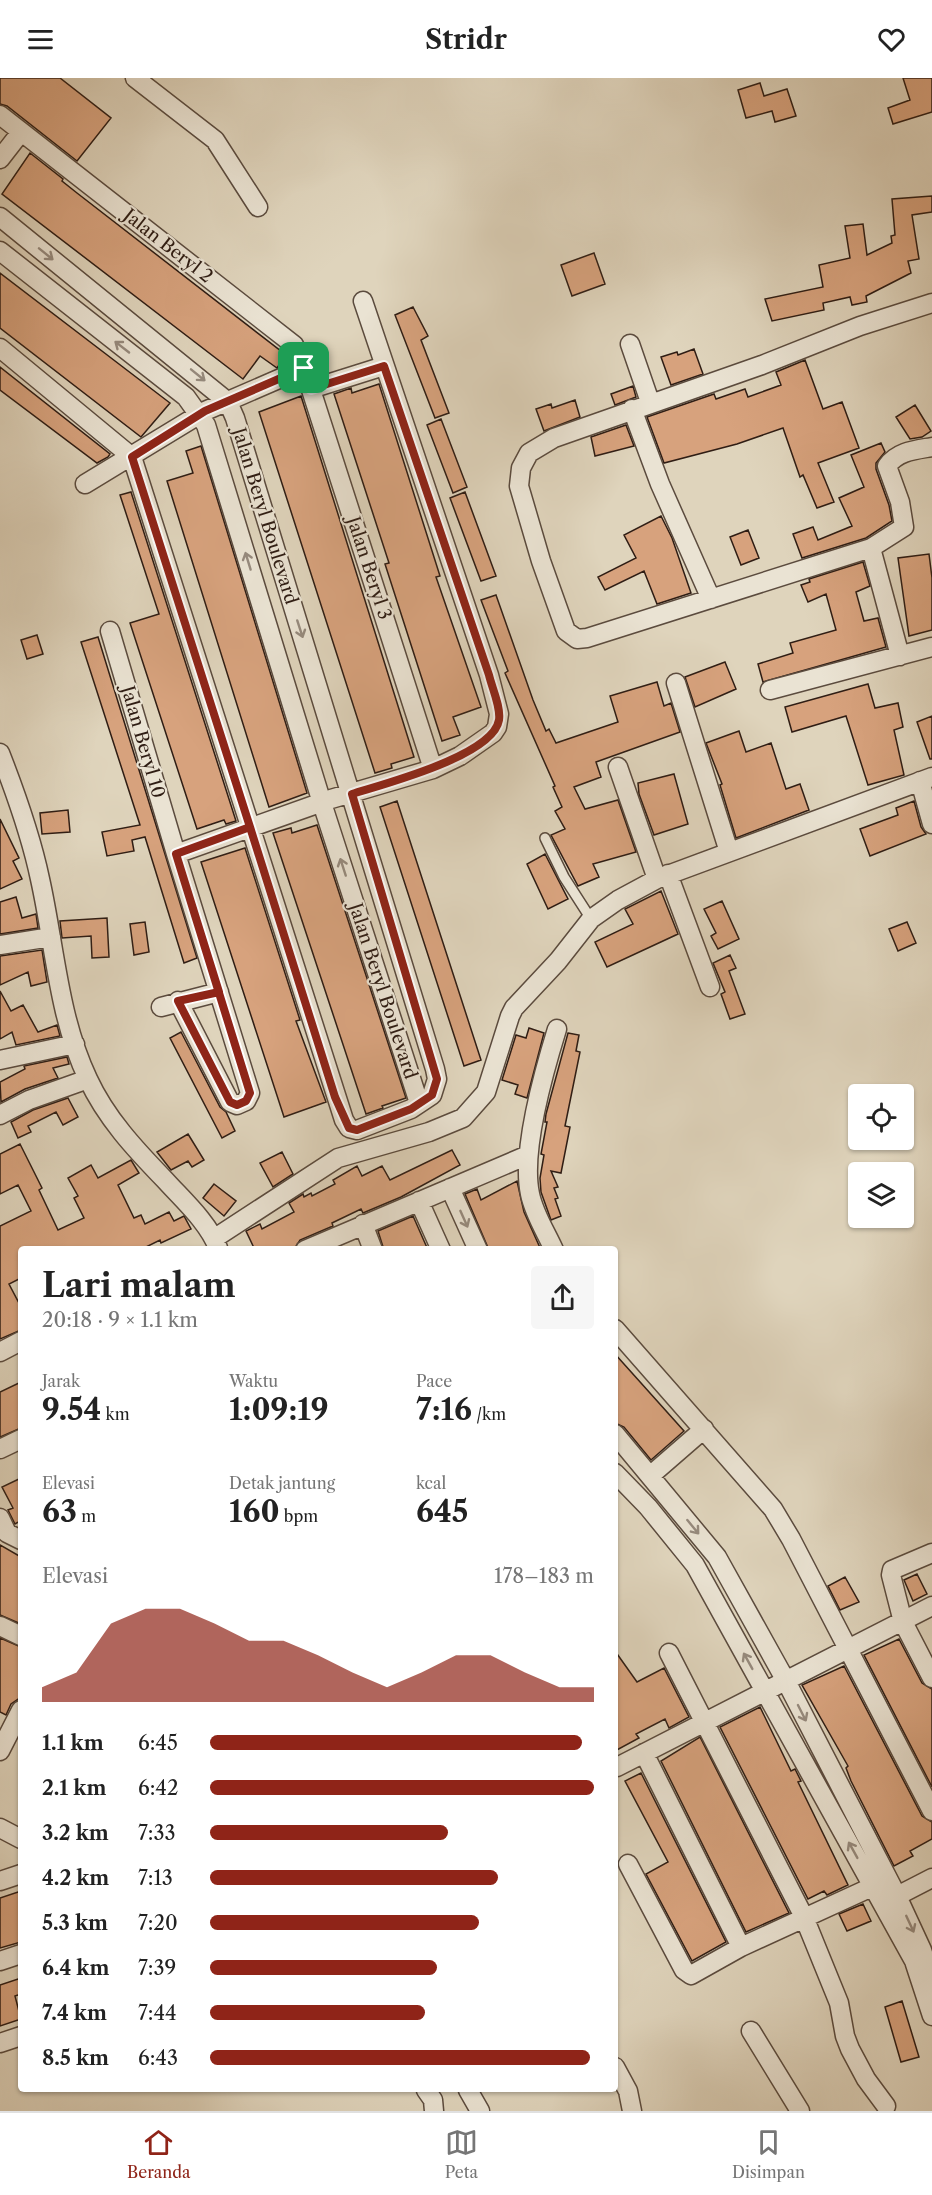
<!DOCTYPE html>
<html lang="id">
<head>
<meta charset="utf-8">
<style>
  body { margin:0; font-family:"Libre Caslon Text",serif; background:#f6f6f6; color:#222; height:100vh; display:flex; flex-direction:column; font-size:22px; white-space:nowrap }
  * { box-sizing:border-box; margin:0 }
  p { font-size:20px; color:#767676 }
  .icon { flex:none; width:33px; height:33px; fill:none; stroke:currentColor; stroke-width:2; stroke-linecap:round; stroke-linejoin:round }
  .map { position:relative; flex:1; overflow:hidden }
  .sheet { position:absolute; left:18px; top:1168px; width:600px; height:846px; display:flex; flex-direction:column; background:#fff; border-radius:6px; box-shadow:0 2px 4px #0004 }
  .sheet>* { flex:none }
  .fabs { position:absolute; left:848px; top:1006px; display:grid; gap:12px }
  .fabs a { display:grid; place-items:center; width:66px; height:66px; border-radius:6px; background:#fff; box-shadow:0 2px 4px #0004; font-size:30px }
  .pin { position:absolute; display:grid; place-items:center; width:51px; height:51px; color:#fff; margin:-26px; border-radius:12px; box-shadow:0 3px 9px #0006 }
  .round { display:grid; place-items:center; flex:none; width:63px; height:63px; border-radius:6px; background:#f6f6f6 }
  .head { display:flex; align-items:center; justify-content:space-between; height:102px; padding:0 24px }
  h1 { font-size:33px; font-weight:700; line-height:45px }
  .metrics { display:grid; grid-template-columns:repeat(3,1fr); gap:9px; height:102px; padding:6px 24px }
  .metrics div { display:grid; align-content:center }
  .metrics b { font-size:30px; font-weight:700 }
  .metrics small { font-size:16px; font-weight:400 }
  .metrics p { font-size:16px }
  .chart { height:168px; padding:12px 24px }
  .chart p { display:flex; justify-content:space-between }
  .chart svg { width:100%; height:108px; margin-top:6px; fill:#8f2418; opacity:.7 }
  ul { padding:0 24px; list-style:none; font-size:20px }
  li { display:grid; grid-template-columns:96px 72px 1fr; align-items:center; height:45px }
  li i { height:15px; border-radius:8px; background:#8f2418 }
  header { display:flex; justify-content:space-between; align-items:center; height:78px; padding:0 24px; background:#fff; font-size:27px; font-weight:700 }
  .tab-bar { display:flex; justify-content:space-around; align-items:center; height:84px; border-top:2px solid #e0e0e0; background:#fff; font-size:16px; color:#767676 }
  .tab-bar a { display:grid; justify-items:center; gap:3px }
  .tab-bar .current { color:#8f2418 }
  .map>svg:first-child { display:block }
  .building { fill:#d7a27d; stroke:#2f1d14; stroke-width:1.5 }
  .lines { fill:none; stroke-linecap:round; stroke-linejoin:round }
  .lane-casing { stroke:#5b4b3e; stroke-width:12 }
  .street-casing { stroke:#5b4b3e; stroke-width:21 }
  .lane { stroke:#eae3d3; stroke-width:9 }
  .street { stroke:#eae3d3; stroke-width:18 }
  .oneway { stroke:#968a7d }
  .route-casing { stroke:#fff; stroke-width:12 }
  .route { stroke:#8f2418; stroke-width:8 }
  .labels { text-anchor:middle; stroke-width:4.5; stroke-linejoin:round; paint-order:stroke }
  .street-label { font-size:18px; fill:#2f1d14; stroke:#eae3d3 }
</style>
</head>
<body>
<header><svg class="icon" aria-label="menu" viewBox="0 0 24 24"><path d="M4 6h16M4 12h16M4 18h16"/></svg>Stridr<svg class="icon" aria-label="heart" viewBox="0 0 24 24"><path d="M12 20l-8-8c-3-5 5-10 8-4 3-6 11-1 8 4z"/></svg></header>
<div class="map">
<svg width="932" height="2033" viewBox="0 0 932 2033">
  <rect width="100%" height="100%" fill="#dfd4bc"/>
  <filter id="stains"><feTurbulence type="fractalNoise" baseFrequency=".00333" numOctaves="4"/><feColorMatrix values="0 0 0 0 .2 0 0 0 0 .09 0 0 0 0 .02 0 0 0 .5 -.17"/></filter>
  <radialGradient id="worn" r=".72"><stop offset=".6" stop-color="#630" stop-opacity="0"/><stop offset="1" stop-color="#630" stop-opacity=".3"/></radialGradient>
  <path class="building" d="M0,0h60l51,40 -34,43 -70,-55 -7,-2z
    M903,0h29v34l-39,12 -5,-16 22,-8z
    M760,5l4,13 23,-7 9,27 -21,6 -3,-11 -26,7 -8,-28z
    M30,75l33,26 -1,2 15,12 209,162 -9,13 -17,-12 -17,23 -241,-185z
    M932,118v16l-20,3 7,44 -11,2 3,12 -45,23 1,6 -15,3 -2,-8 -27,6 1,7 -52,11 -7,-22 58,-12 -4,-22 31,-7 -5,-32 18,-2 4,31 25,-12 -1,-7 4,-1 -3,-36z
    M594,175l11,31 -33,12 -11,-31z
    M0,195l170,130 -29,34 -141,-109z
    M413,229l15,29 -7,4 28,73 -14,5 -40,-103z
    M694,271l9,25 -32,11 -10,-28 16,-5 1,3z
    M805,282l18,49 19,-7 17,46 -41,15 16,39 -17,6 -14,-33 -3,2 -17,-49 -46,16 -73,19 -17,-46 67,-23 2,5 29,-10 3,8 33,-12 -5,-13z
    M0,289l110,87 -2,3 -11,6 -97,-73z
    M379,306l61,192 -4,1 45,130 -28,10 7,18 -18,6 -57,-177 4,-1 -55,-169 17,-6 1,5z
    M633,308l3,11 -21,8 -4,-11z
    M301,318l113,361 -23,7 1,4 -17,5 -116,-361z
    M575,322l5,17 -36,14 -8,-22 15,-5 1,4z
    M915,327l16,26 -9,6 -12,2 -14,-22z
    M441,341l26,68 -14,6 -26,-68z
    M626,347l8,21 -39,10 -4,-19z
    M881,365l4,9 -9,11v6l13,36 3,16 -26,17 -64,20 -9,-24 20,-7 5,13 34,-14 -13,-28 25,-11 -13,-32z
    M201,368l106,347 -38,14 -102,-326 26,-8 -7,-22z
    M131,414l105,329 -10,3 -2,-4 -27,9 -67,-206 29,-9 -39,-119z
    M465,414l31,84 -15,5 -31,-83z
    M661,438l11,22 19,55 -34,11 -13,-33 -39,19 -7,-13 38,-19 -12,-23z
    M748,452l11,28 -18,7 -11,-28z
    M929,476l3,24v52l-23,6 -11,-78z
    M863,484l7,24 -14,6 8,29 14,-3 8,29 -123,35 -5,-18 35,-11 -3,-10 46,-13 -10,-36 -18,8 -7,-17 9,-3 -1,-3z
    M496,517l37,105 13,31 3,-2 7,14 62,-21 -8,-26 47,-14 7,24 7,-3 9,29 -84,30 5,15 -27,10 11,22 33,-9 18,52 -43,12 6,13 -21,9 -27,-51 14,-6 -10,-18 7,-4 -9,-20 2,-1 -50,-113 3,-2 -27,-71z
    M37,557l6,19 -16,5 -6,-19z
    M98,559l99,321 -13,5 -39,-126 -13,3 2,11 -27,5 -5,-24 38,-7 -59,-183z
    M725,584l11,27 -41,18 -10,-30z
    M868,606l7,24 23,-5 5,24 -9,3 10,45 -36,10 -22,-69 -54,16 -7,-25z
    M932,638v43h-2l-13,-37z
    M739,653l7,21 25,-9 15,46 14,-5 9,26 -73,28 -16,-53 2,-1 -16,-41z
    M674,696l14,50 -34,11 -15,-41 -1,-11z
    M397,723l84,259 -17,6 -84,-259z
    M914,723l7,26 5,7 -56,22 -10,-27 38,-14 -2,-7z
    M68,732l2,22 -28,2 -2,-21z
    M0,741l19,39 -6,3 9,18 -22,10z
    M317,747l89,273 -24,8 1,2 -17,6 -93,-281 18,-5 1,5z
    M245,770l55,172 -4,1 30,81 -42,15 -83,-255z
    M545,776l23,45 -20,10 -21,-45z
    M661,813l17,43 -71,33 -12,-25 38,-18 -8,-15z
    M16,819l6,21 14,-4 2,14 -38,6v-32z
    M722,823l17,38 -21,10 -7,-13 5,-3 -12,-24z
    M107,840l2,39 -17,1 -1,-22 -29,2 -2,-17z
    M145,844l4,30 -15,3 -4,-31z
    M907,844l9,21 -18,8 -9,-22z
    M42,872l5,32 -16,4 -3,-14 -28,13v-29z
    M730,877l6,13 -7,3 16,43 -15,5 -9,-25 4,-2 -12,-29z
    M0,913l11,20 12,-6 15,27 19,-7 3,11 -44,9 -4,-13 -12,7z
    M529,950l15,5 -17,65 -12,-4 3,-9 -16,-5 14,-45 10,3z
    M181,954l39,75 6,5 9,19 -13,7 -52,-100z
    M568,955l11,2 -3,16 4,1 -15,74 5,1 -9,46 -10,-2 7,16 -4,1 4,10 -3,1 6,17 -10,4 -10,-28 -1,-14 4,-23 -3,-1 6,-32h-2l1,-8z
    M67,979l2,7 -16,4 5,10 -33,11 -24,13 -1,-20 25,-13 -1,-3z
    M68,1020l10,19 -15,8 -7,-13 -28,14 3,6 -13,6 -7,-16 22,-12z
    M188,1056l16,26 -12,7 -4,-6 -17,9 -14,-18z
    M20,1066l22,44 -3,2 19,40 26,-12 -10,-20 4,-2 -10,-18 23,-13 7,13 33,-18 8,13 -21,12 16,33 7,-3 4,9 24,-12 5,9 10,-5 7,13 -30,14 -1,-3 -20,10h-119v28l-12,6 12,23v23l-21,9v-113l31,-15 -13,-26 -18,9v-40z
    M452,1072l8,15 -59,32 -38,16 -2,-4 -29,14 1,3 -33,14 -6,10h-39l-9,-19 14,-7 2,5 32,-17 -5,-9 14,-9 1,3 7,-4 1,3 23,-12 -2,-4 24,-14 5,10 20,-10 8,14z
    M282,1074l11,22 -20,13 -13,-24z
    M517,1103l7,31 17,38h-52l-24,-56 12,-5 4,11z
    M214,1106l22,17 -12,15 -21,-18z
    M413,1138l15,34h-44l-6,-19z
    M615,1276l69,77 -33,29 -27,-33 -9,-4z
    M21,1304v46l-21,9v-45z
    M21,1400v46l-1,-3 -5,3 -7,-14 5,-2 -11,-21z
    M0,1467l21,12v67l-21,-9z
    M917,1496l10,20 -14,7 -9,-21z
    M845,1499l14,25 -19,8 -12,-24z
    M0,1560l21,9v50l-10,7 -5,11 -6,-3z
    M899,1561l23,44 10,6v98l-68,-132z
    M615,1573l22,31 27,-14 25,49 -20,11 -4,-9 -29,15 3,4 -24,13z
    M844,1588l78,150 10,6v17l-22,12 3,5 -19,10 -43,-85 -5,-13 2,-2 -46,-81z
    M760,1629l31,64 4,-2 6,12 -3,1 50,103 -21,10 -3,-4 -16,8 -88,-172z
    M700,1659l89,176 -43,19 -85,-171z
    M641,1695l85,169 -34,19 -46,-87 22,-12 -43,-81z
    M21,1813v51l-21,6v-50z
    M863,1826l8,17 -24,10 -8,-17z
    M21,1900v16l-6,2 6,23 -21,7v-41z
    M902,1923l17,56 -18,5 -16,-55z"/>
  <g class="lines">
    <g class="lane-casing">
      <path id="lane" d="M545,760l19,39 27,42"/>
    </g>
    <g class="street-casing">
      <path id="street" d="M135,0l80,62 43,67
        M0,37l294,230 10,23 129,401
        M0,81l21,-27
        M0,139l228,185 7,16 200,651 2,10 -5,16 -21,14 -54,21 -8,-2 -5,-8 -212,-663 -132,-109
        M0,173l186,146 20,28 116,378 97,300
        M630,266l20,58
        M311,311l73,-23
        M632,331l28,75 51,115
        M85,406l120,-73 99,-43
        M871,470l33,-21 -4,-25 -13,-36c11,-15 28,-16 45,-19
        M110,553l66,223 74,239 -4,8 -9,4 -7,-3 -52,-101
        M900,578l-29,-108 -284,90 -10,1 -11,-8 -25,-70 -22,-75 2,-18 8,-15 25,-15 208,-73 98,-39 72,-23
        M676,605l53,169
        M770,612l162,-43
        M0,675c16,41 31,83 40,126 15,67 18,137 48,200 18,39 47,70 77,101 18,20 43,42 53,68
        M618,689l39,112
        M920,703l12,43
        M176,776l155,-55 102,-30 27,-13 33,-23 4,-6 2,-13 -10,-39 -126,-374
        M668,796l42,113
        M0,867l51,-8
        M161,929l58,-15
        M0,982l75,-16
        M0,1037l29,-15 59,-21
        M450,1110l28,62
        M419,1123l22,49
        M363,1146l10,26
        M215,1160l123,-80 91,-26 34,-14 23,-26 24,-76 4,-8 44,-47 33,-42 27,-19 39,-21 275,-102
        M305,1172l223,-95
        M554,1172c-8,-18 -20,-36 -24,-56 -9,-42 14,-123 27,-165
        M615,1251l158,180 18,30 141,272
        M0,1274l21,-11
        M615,1356l102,123 69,124 111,215 25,54 10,31
        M0,1371l21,-10
        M615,1395l33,34 47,58 219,396 18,55
        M651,1397l53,-46
        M0,1440l7,15 14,7
        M932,1475l-40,17 -1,5 12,47 29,56
        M0,1548l21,10
        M669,1575l135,264 35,86 6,33 5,13 16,30 20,27
        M0,1673l21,-41
        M644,1675l97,194
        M617,1689l315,-161
        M0,1750l21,11
        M628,1786l56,106 7,5 50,-28 133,-61
        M0,1803l21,-7
        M897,1818l35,-18
        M0,1883l21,-7
        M751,1953l49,80
        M0,1965l21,-7
        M615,1989l13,24 4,20
        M426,2012l7,10 1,11
        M468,2012l12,21"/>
    </g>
    <use href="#lane" class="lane"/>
    <use href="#street" class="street"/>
  </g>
  <defs><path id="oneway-shaft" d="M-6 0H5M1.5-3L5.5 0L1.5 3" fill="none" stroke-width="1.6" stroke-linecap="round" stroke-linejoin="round" transform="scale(1.5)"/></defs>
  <g class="oneway">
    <use href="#oneway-shaft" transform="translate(46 176) rotate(39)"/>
    <use href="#oneway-shaft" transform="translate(122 269) rotate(-142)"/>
    <use href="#oneway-shaft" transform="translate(198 297) rotate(39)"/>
    <use href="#oneway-shaft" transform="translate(248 483) rotate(-107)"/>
    <use href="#oneway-shaft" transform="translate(300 551) rotate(72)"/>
    <use href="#oneway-shaft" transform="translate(343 789) rotate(-108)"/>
    <use href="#oneway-shaft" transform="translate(464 1141) rotate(66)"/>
    <use href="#oneway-shaft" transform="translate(693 1449) rotate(51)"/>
    <use href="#oneway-shaft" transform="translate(748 1583) rotate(-119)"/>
    <use href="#oneway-shaft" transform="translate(802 1635) rotate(63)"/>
    <use href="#oneway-shaft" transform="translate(853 1772) rotate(-119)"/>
    <use href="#oneway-shaft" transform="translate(910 1846) rotate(65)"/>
  </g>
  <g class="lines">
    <g class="route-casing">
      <path id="route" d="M304,290l-99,43 -73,46 118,370 -74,27 43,138 -41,9 52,101 7,3 9,-4 4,-8c-25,-80 -49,-160 -74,-239l74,-27 85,270 14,31 8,2 54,-21 21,-14 5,-16 -85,-285c31,-10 141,-38 147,-74 2,-13 -7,-32 -10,-45l-105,-309 -73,23 -7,-21"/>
    </g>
    <use href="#route" class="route"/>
  </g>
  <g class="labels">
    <g class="street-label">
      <text transform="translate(168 168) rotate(38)" y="6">Jalan Beryl 2</text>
      <text transform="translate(265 438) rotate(73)" y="6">Jalan Beryl Boulevard</text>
      <text transform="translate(369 490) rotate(72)" y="6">Jalan Beryl 3</text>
      <text transform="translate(143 664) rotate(74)" y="6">Jalan Beryl 10</text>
      <text transform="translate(383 913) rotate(72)" y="6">Jalan Beryl Boulevard</text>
    </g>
  </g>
  <rect width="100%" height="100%" filter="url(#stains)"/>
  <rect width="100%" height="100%" fill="url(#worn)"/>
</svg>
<div class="fabs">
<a><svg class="icon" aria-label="locate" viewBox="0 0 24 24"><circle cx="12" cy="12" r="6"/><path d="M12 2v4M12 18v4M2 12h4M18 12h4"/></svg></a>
<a><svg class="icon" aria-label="layers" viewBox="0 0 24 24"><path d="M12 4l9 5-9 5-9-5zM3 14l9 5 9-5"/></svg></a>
</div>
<div class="pin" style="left:304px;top:290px;background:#1e9e55"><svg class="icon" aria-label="arrive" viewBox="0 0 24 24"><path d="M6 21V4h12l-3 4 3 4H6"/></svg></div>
<section class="sheet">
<div class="head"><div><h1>Lari malam</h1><p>20:18 · 9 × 1.1 km</p></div><a class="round"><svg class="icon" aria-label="share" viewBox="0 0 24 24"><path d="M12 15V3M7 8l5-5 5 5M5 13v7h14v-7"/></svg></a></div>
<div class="metrics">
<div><p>Jarak</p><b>9.54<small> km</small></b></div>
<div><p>Waktu</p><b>1:09:19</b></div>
<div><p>Pace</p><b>7:16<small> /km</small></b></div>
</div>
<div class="metrics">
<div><p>Elevasi</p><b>63<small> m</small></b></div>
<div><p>Detak jantung</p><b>160<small> bpm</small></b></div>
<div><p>kcal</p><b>645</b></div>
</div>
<div class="chart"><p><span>Elevasi</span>178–183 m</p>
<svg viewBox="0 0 160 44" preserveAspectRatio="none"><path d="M0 44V38L10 32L20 12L30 6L40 6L50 12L60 19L70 19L80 25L90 32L100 38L110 32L120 25L130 25L140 32L150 38L160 38V44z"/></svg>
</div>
<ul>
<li><b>1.1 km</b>6:45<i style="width:97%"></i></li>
<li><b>2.1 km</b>6:42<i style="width:100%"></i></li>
<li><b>3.2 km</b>7:33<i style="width:62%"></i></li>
<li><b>4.2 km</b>7:13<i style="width:75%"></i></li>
<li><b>5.3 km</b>7:20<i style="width:70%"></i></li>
<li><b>6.4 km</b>7:39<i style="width:59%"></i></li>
<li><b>7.4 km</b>7:44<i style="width:56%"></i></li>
<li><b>8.5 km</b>6:43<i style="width:99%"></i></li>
</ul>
</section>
</div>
<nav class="tab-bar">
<a class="current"><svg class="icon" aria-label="home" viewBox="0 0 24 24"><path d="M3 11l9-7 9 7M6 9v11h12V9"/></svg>Beranda</a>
<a><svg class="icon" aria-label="map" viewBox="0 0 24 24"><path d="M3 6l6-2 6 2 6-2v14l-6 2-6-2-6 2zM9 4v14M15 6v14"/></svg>Peta</a>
<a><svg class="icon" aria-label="saved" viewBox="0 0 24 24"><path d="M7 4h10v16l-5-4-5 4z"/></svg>Disimpan</a>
</nav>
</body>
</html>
